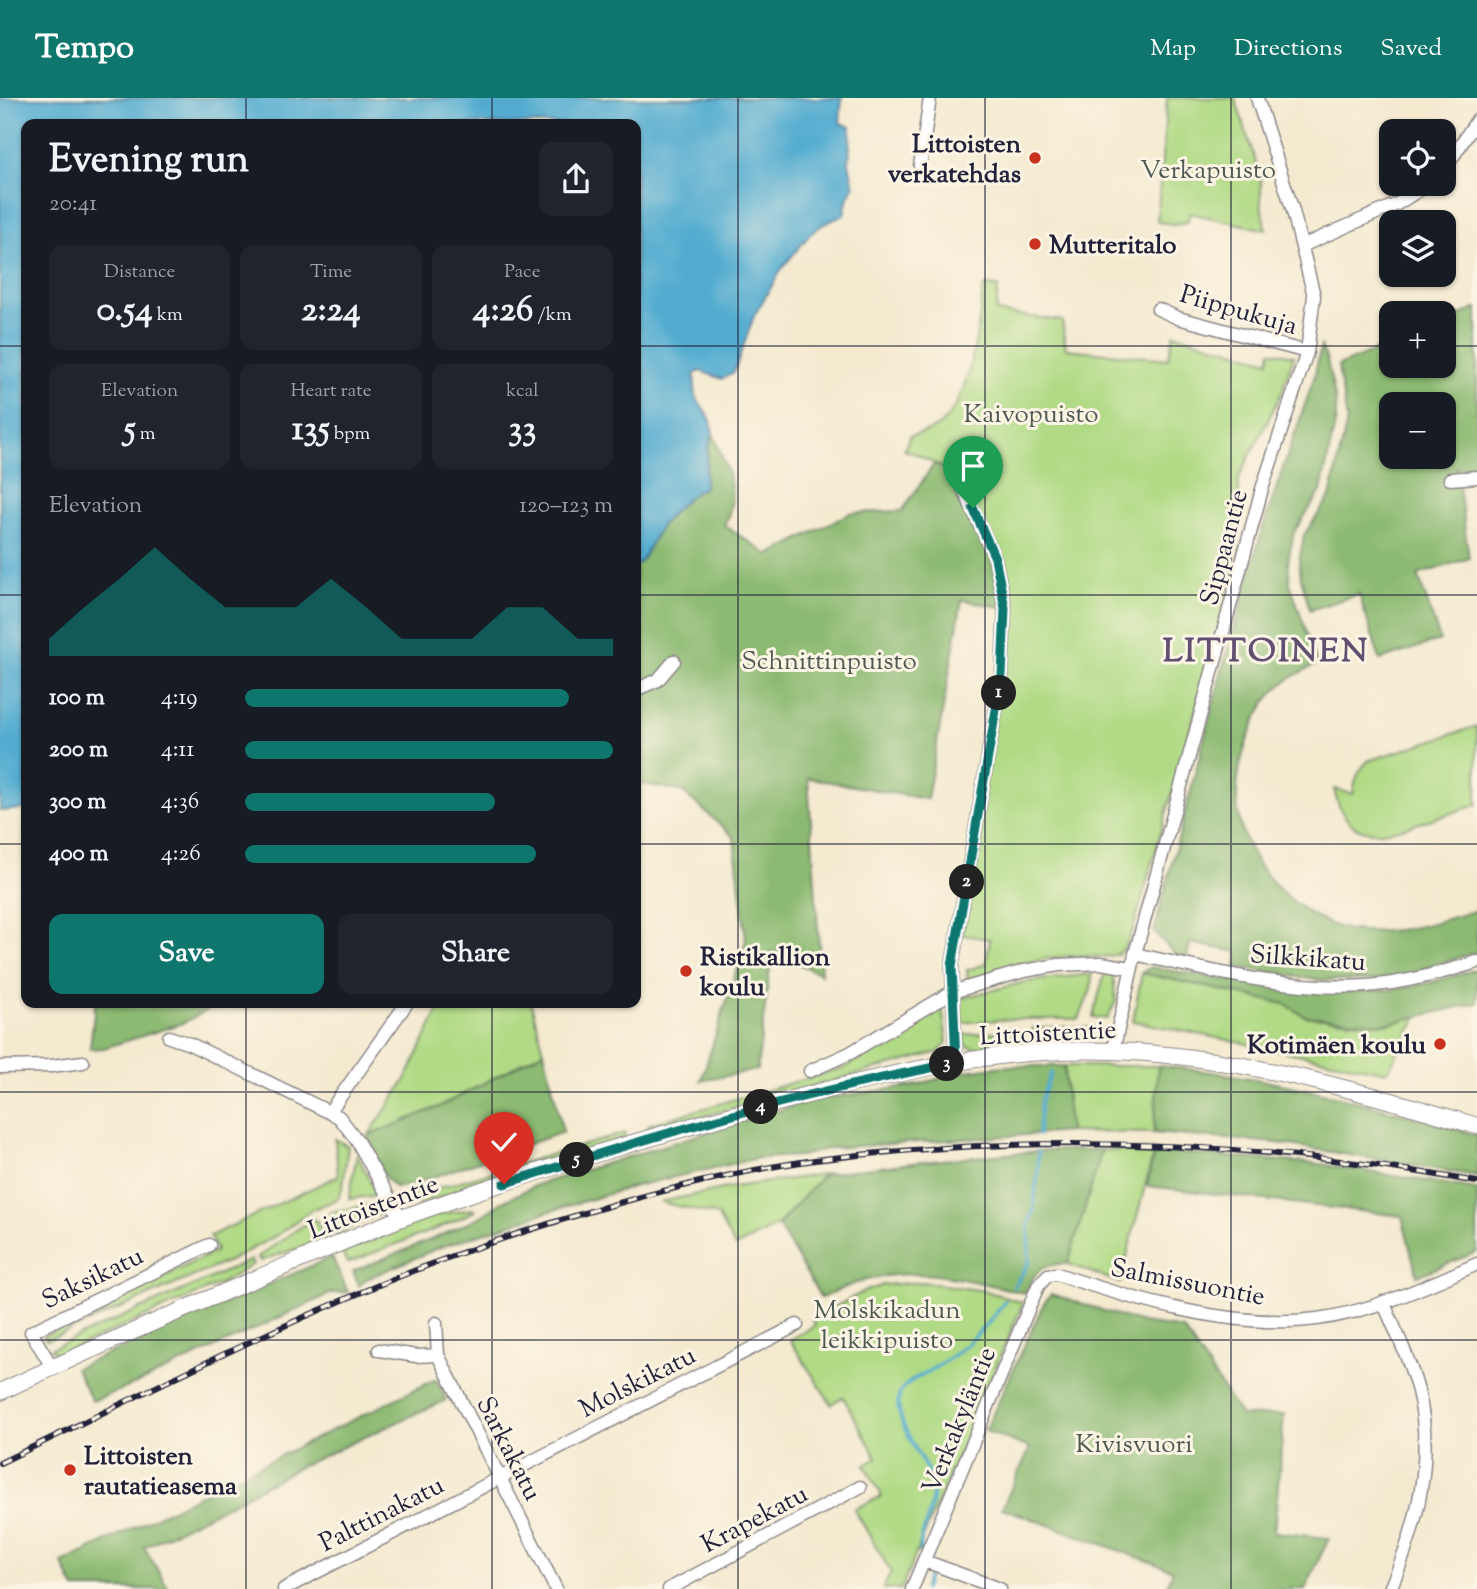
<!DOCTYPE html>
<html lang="en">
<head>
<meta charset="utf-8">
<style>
  body { margin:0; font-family:"Sorts Mill Goudy",serif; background:#20242c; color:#f1f3f6; height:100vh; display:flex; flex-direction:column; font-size:26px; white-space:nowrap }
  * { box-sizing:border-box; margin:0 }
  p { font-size:23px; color:#9ea1a6 }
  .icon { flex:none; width:38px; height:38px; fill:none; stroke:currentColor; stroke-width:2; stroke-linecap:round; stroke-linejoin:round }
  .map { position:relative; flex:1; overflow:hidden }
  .sheet { position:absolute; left:21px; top:21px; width:620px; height:889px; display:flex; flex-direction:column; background:#171b24; border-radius:14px; box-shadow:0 2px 5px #0004 }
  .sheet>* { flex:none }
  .fabs { position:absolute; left:1379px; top:21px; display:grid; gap:14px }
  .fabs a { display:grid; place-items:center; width:77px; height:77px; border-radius:14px; background:#171b24; box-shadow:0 2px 5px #0004; font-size:35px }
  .pin { position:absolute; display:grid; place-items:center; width:60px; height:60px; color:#fff; margin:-72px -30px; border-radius:50% 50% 50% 0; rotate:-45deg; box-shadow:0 0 7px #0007 }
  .pin .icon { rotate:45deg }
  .km { position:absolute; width:35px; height:35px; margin:-18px; border-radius:50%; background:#222; color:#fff; font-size:19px; line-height:35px; text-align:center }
  .round { display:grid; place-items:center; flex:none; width:74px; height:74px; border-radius:14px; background:#20242c }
  .head { display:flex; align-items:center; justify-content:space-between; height:119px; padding:0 28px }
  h1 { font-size:38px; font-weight:700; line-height:52px }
  .metrics { display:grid; grid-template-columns:repeat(3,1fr); gap:10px; height:119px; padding:7px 28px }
  .metrics div { display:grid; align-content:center; border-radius:14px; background:#20242c; text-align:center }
  .metrics b { font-size:35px; font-weight:700 }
  .metrics small { font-size:19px; font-weight:400 }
  .metrics p { font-size:19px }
  .chart { height:196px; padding:14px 28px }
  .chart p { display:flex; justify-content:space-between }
  .chart svg { width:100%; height:126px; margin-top:7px; fill:#0f766e; opacity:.7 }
  .primary-button { display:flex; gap:14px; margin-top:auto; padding:14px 28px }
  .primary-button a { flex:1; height:80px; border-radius:14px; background:#0f766e; color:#fff; font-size:28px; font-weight:700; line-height:80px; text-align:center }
  .primary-button a+a { background:#20242c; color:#f1f3f6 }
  ul { padding:0 28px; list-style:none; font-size:23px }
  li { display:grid; grid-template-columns:112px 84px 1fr; align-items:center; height:52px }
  li i { height:18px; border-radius:9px; background:#0f766e }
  header { display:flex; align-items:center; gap:42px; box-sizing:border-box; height:98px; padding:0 35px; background:#0f766e; color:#fff }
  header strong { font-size:33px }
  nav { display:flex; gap:38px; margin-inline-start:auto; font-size:24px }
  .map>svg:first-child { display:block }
  .green { fill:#b0da85; stroke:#697e60; stroke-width:2 }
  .forest { fill:#8cba72; stroke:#576e56; stroke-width:2; fill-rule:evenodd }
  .water { fill:#53acd0; stroke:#3a6786; stroke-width:2 }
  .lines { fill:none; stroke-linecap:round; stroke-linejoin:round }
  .stream { stroke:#53acd0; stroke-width:3.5 }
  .minor-casing { stroke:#8b8686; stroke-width:15 }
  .tertiary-casing { stroke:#8b8686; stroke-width:18 }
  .minor { stroke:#fff; stroke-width:12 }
  .tertiary { stroke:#fff; stroke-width:16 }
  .rail-casing { stroke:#22223b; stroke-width:6 }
  .rail { stroke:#fcf5e5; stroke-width:3.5; stroke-dasharray:10; stroke-linecap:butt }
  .route-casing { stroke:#fff; stroke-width:14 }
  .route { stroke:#0f766e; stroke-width:9 }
  .grid { fill:none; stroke:#22223b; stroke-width:2; stroke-opacity:0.55 }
  .poi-dot { fill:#c8321e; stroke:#fcf5e5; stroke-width:2.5 }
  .labels { text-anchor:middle; stroke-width:6; stroke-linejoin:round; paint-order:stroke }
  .poi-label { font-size:26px; font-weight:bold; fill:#22223b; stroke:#fcf5e5; text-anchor:start }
  .park-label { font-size:26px; fill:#4d5951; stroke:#fcf5e5 }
  .street-label { font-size:26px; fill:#22223b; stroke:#fcf5e5 }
  .district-label { font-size:33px; font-weight:bold; letter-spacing:2px; fill:#615072; stroke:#fcf5e5 }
</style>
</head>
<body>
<header>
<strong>Tempo</strong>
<nav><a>Map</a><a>Directions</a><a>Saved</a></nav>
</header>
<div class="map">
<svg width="1477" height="1491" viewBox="0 0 1477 1491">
  <rect width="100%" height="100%" fill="#fcf5e5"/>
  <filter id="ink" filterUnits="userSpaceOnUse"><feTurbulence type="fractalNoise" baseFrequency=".0143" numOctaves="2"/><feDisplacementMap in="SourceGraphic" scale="14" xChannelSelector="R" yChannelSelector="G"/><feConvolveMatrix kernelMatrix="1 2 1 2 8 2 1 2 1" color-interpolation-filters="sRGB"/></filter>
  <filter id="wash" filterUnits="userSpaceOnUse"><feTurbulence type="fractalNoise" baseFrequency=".00686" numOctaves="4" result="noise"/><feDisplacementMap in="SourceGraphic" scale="28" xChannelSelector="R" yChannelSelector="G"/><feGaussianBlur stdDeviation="1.57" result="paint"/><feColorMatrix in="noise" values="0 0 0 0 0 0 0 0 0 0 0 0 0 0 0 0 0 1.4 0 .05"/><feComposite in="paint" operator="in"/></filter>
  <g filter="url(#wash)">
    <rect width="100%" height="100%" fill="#f4ead0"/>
    <path class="green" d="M1167,0h68l26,80v26l5,26 -76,-17 -3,9 -14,2 -16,-2z
      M984,188l14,1 -2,25 66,9 4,28 102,10 6,-25 95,27 2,-10 23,5 -13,38 -42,83v73l-16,64 -90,316c-4,7 -7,19 -14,23 -9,6 -28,3 -39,3 -39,0 -75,12 -112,25l-1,-11 19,-6 4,-25 -28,-4 48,-326 -2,-31 -11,4 -49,-112 -34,-17 -10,-3 6,-14c6,-2 15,-3 21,-6 40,-17 47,-106 53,-144z
      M1477,628v79c-19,6 -39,12 -58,18 -43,14 -74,18 -85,-34l19,5c2,-15 5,-23 15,-33z
      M1105,874l8,3 3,26 -9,18 -14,-2z
      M1142,875l143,31 20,12 80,8 33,-8 -31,56 -254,-51z
      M1092,876l-1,15 -12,30h-68l-51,4 -2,-24 67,-17z
      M442,905h89l13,48 -103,55 -73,30 37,-55z
      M942,910l5,34 -8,10 -288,78 -4,-1 3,-5 196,-57 68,-40 6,-8z
      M1064,929l33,1 -15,8 -50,3v-11z
      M1018,932l1,11c-20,1 -37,15 -55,3l-1,-9z
      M1064,968h94l-4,67 -85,-1z
      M625,1035v5l-206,66h-8l-6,-3 1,-4z
      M335,1041l13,7 -5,39 -5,14 -27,11 -32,24 -48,26 -184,80 -4,-4 173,-85 -6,-15 128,-60z
      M1102,1052l52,1 -34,132 -52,-19z
      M357,1056l20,41 -28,4z
      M824,1076l-46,51 -43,22 -18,-32 -57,-13 67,-14z
      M382,1105l-1,10 -45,22 -8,-20 6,-4z
      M472,1111l3,2 -34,16 -94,36 -5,-10 94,-38z
      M312,1121l5,2 8,18 -65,22 -2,-4z
      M251,1162l2,4 -31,19 -159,70h-8l-5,-4z
      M923,1184l63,9 37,12 -122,286h-18l8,-17 -37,-63 28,-13 -17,-31 12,-7 -34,-61 -12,7 -41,-64 25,-15 -3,-6 51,-27 20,-7z"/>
    <path class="forest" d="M1477,210v161l-21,-2 13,91 -51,17 22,65 -60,20 -21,-66 -49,16 -9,-32 -2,-16 5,-27 26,-38 17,-76 -9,-55 53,-22v22h53v-44zM1391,306h53v53h-53z
      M1321,248l6,14 8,37 1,22 -15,72 -27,41 -6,29 2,22 27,81c-13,7 -27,13 -37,22 -16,14 -26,35 -33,55 -22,62 -8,115 43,158 17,14 39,28 61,31 45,6 84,-7 126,-20v42l-89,28h-71l-81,-13 2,-15 -48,-9 -3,15 -11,-3 -22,-23 67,-258 42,-147 51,-149z
      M713,335c11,31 29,60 11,92l45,30 81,-42 52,-2 32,-47 14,6 7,9 37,81 9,47 -39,-7 -35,199 -119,-21 13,196 -49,-22 -15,118 -56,11 45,-141 -12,-103 -52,-46 -47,-8v-218l5,-2 22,-39 25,-26 17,-11 4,-37z
      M1150,869l98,16 101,9 40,-2 40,-7 48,-14v34l-92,21 -80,-8 -20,-12 -143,-31z
      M95,905h126l-38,20 -79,25 -14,1z
      M544,953l19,81 -156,54 -12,1c-15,-11 -21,-34 -27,-51l73,-30z
      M1004,968h60l5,66 -239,16 -29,8 -43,2 -119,27 -95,28 -106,35 -72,31 -7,7 -6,-15 94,-38 36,-18 19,-13 34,-17 276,-85 101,-14 52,-15z
      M1158,968c109,9 214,38 319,69v41l-199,-33 -124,-10z
      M1050,1052h52l-34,114c-27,-1 -32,6 -43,29 -53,-12 -104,-28 -159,-13 -16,4 -31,12 -45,18l-43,-73 46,-51 96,-12z
      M1154,1053l166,13 157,25v63l-60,24 -15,-60 -255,-30z
      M332,1159l16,35 -16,1 -196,91 -44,17 -17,-33z
      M1051,1196l91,29 41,6 58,87 43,-1 -10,117 55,6 -24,51h-139l7,-19 -171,-62 28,-60 -45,-17 58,-126z
      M436,1281l10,21 -147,67 -65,35 -90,45 25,42h-94l-13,-26z"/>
    <path class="water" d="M0,0h842l-2,25 11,4 -2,36 5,23 -6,11 -4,18 -20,9 -14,10 -27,33 -29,49 -20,56 -12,7 -22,-8 -6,4 2,23 15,22 2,13 -5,17 -4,37 -17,11 -25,26 -22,39 -5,2v-441h-609v685l-26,2z"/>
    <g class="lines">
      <path class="stream" d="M1038,1037l3,-35 10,-27
        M1014,1189l15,-25v-40l4,-10 5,-42v-18
        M920,1454c0,-26 19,-46 10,-73 -6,-23 -40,-60 -30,-86 4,-10 20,-17 29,-22 29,-16 57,-42 76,-70
        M924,1491l4,-12"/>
    </g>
  </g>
  <g filter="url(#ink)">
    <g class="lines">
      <g class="minor-casing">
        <path id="minor" d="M920,68l10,-68
          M1444,72l33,-50
          M1302,148l95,-42 32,-20
          M1158,211l20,9 129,34
          M953,368l42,92 10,50 -3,67 -50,291 4,97
          M1450,381l27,-2
          M635,592l23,-10 16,-19
          M1135,856c75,17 155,37 232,32 38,-3 74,-13 110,-24
          M169,939l21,7 149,73 17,22 45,80
          M1113,953l22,-97 127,-465 45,-137 7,-56 -21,-85 -36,-113
          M0,969l51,-1 32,-4
          M810,973l40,-18 102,-61 72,-21 35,-6 42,-2 30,5
          M330,1013l77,-108
          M1383,1204c13,29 27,59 35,89 17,67 -1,137 -28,198
          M436,1225l2,32 118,234
          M379,1252l37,6 22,-1
          M52,1269l-21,-35 178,-87
          M925,1463l75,28
          M284,1491l513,-264
          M669,1491l191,-102
          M912,1491l126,-303 10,-11 9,-1c77,26 178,56 260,45 55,-7 110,-33 160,-55"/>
      </g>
      <g class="tertiary-casing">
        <path id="tertiary" d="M0,1294c82,-39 165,-75 248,-110 50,-21 100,-43 151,-63 116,-43 236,-78 355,-110 117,-31 237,-63 359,-58 125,5 245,39 364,75"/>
      </g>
      <use href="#minor" class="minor"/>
      <use href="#tertiary" class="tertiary"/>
      <g class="rail-casing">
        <path id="rail" d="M0,1365c139,-67 277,-139 421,-195 65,-25 131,-46 198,-65 64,-18 130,-34 196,-43 224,-28 441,-19 662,22"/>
      </g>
      <use href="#rail" class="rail"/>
    </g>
  </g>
  <g class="lines" filter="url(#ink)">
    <g class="route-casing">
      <path id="route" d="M504,1086c149,-49 298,-92 452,-121l-4,-97 50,-291 3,-67 -10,-50 -22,-50"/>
    </g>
    <use href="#route" class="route"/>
  </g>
  <path class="grid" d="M246,0v26M492,0v26M738,0v1491M985,0v1491M1231,0v1491M0,248h26M635,248h756M1444,248h33M0,497h26M635,497h842M0,746h26M635,746h842M246,905v586M492,905v586M0,994h1477M0,1242h1477"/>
  <g class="poi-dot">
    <circle cx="1035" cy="60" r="7"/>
    <circle cx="1035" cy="146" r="7"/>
    <circle cx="686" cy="873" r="7"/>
    <circle cx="1440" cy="946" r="7"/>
    <circle cx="70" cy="1372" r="7"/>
  </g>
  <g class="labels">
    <g class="poi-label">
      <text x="1021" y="54" text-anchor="end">Littoisten<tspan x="1021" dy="30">verkatehdas</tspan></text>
      <text x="1049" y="155">Mutteritalo</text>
      <text x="700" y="867">Ristikallion<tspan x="700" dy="30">koulu</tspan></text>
      <text x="1426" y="955" text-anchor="end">Kotimäen koulu</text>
      <text x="84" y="1366">Littoisten<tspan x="84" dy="30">rautatieasema</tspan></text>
    </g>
    <g class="park-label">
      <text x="1208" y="80">Verkapuisto</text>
      <text x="1031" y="324">Kaivopuisto</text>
      <text x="829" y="571">Schnittinpuisto</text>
      <text x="887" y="1220">Molskikadun<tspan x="887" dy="30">leikkipuisto</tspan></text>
      <text x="1134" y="1354">Kivisvuori</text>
    </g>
    <g class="street-label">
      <text transform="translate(1239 211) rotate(16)" y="9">Piippukuja</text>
      <text transform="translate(1223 449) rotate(-75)" y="9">Sippaantie</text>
      <text transform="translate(1308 859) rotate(4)" y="9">Silkkikatu</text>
      <text transform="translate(1048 934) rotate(-3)" y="9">Littoistentie</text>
      <text transform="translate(373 1108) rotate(-21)" y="9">Littoistentie</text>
      <text transform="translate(92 1179) rotate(-26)" y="9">Saksikatu</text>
      <text transform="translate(1188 1183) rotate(11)" y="9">Salmissuontie</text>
      <text transform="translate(637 1283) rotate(-27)" y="9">Molskikatu</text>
      <text transform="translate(958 1322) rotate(-68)" y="9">Verkakyläntie</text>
      <text transform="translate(510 1350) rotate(63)" y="9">Sarkakatu</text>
      <text transform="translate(381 1415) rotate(-27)" y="9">Palttinakatu</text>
      <text transform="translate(754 1420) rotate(-28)" y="9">Krapekatu</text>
    </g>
    <g class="district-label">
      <text x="1266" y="563">LITTOINEN</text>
    </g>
  </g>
</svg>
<div class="fabs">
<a><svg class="icon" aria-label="locate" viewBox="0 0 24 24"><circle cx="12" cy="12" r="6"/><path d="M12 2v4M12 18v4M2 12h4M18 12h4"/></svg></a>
<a><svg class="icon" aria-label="layers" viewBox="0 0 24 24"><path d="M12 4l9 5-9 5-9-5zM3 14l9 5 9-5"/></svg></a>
<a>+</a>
<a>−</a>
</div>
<div class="pin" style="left:973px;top:410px;background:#1e9e55"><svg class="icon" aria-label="arrive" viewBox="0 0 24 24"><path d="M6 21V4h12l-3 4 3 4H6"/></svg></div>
<div class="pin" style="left:504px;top:1086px;background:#d93025"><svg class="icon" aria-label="check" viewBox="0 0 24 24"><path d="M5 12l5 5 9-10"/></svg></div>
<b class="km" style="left:999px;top:595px">1</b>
<b class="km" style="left:967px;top:784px">2</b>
<b class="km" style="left:947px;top:966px">3</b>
<b class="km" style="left:761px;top:1009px">4</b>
<b class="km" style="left:577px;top:1062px">5</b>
<section class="sheet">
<div class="head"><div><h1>Evening run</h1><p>20:41</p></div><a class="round"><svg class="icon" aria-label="share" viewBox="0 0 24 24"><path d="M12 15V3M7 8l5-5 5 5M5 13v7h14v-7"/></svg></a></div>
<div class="metrics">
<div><p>Distance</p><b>0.54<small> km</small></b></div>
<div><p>Time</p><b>2:24</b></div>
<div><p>Pace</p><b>4:26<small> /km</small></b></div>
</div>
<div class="metrics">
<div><p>Elevation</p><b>5<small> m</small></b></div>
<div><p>Heart rate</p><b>135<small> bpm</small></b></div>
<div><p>kcal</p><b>33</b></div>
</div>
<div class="chart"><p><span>Elevation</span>120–123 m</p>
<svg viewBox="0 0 160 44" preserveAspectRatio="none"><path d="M0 44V38L10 27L20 17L30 6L40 17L50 27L60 27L70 27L80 17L90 27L100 38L110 38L120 38L130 27L140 27L150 38L160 38V44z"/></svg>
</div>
<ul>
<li><b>100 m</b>4:19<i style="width:88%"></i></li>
<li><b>200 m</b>4:11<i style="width:100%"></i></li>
<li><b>300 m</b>4:36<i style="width:68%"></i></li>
<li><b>400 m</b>4:26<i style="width:79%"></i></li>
</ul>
<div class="primary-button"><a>Save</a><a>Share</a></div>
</section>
</div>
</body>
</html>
